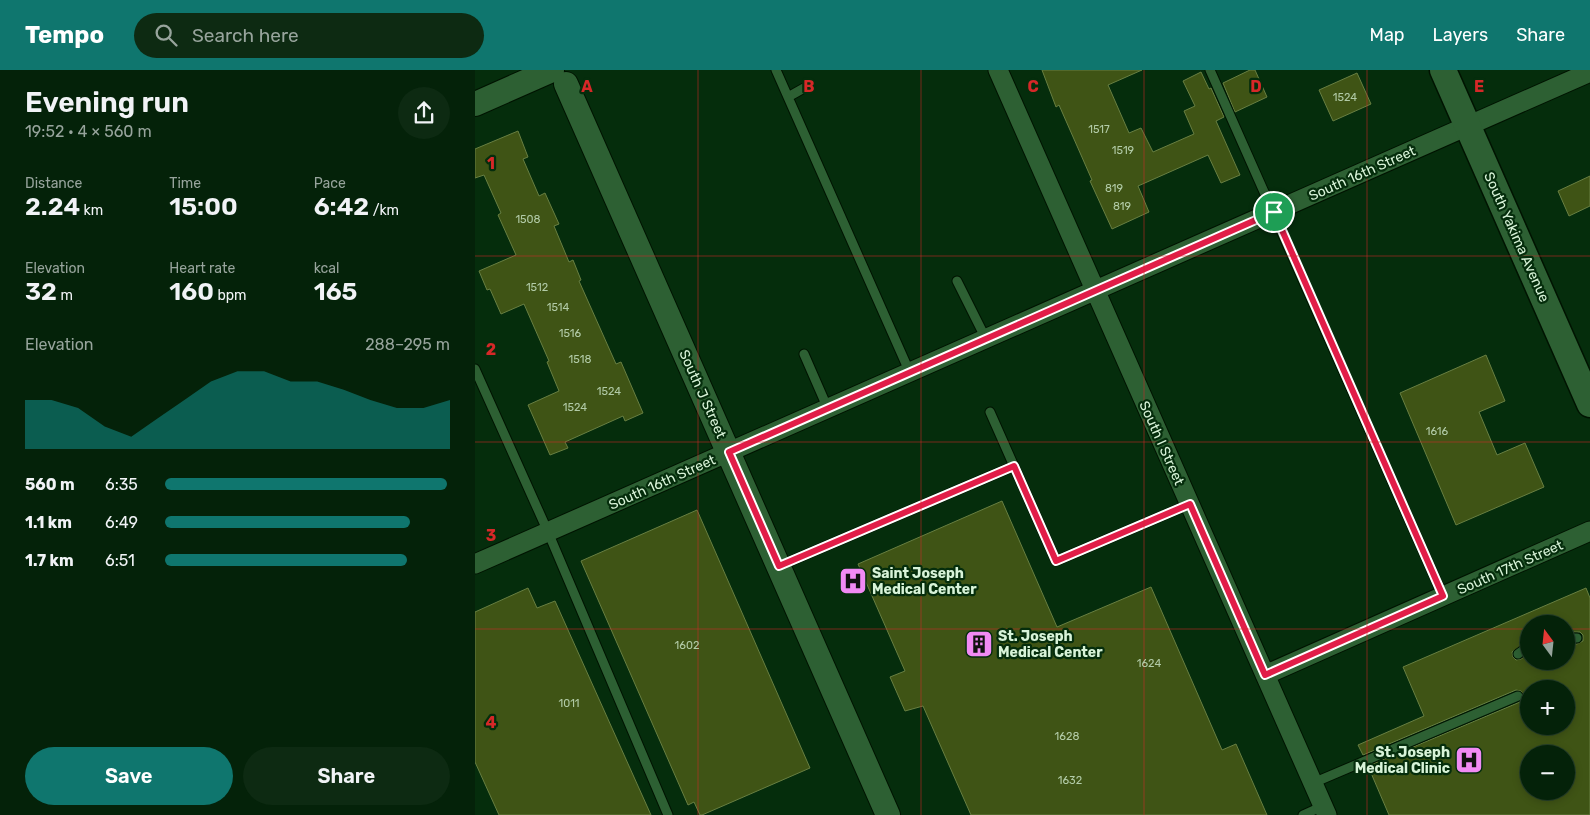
<!DOCTYPE html>
<html lang="en">
<head>
<meta charset="utf-8">
<style>
  body { margin:0; font-family:Rubik,sans-serif; background:#0d2a12; color:#f1f3f6; height:100vh; display:flex; flex-direction:column; font-size:19px; white-space:nowrap }
  * { box-sizing:border-box; margin:0 }
  p { font-size:16px; color:#97a49c }
  .icon { flex:none; width:28px; height:28px; fill:none; stroke:currentColor; stroke-width:2; stroke-linecap:round; stroke-linejoin:round }
  .map { position:relative; flex:1; overflow:hidden }
  .sheet { display:flex; flex-direction:column; background:#042209; width:475px }
  .sheet>* { flex:none }
  .needle { width:32px; rotate:345deg }
  .fabs { position:absolute; left:1045px; top:545px; display:grid; gap:10px }
  .fabs a { display:grid; place-items:center; width:55px; height:55px; border-radius:50%; background:#042209; box-shadow:0 2px 8px #0003,0 0 0 1px #253f2a; font-size:25px }
  .pin { position:absolute; display:grid; place-items:center; width:42px; height:42px; color:#fff; margin:-21px; border:2px solid #fff; border-radius:50%; box-shadow:0 1px 5px #0007 }
  .round { display:grid; place-items:center; flex:none; width:52px; height:52px; border-radius:26px; background:#0d2a12 }
  .summary { display:flex; align-items:center; justify-content:space-between; height:85px; padding:0 25px }
  h1 { font-size:28px; font-weight:600; line-height:38px }
  .metrics { display:grid; grid-template-columns:repeat(3,1fr); gap:8px; height:85px; padding:5px 25px }
  .metrics div { display:grid; align-content:center }
  .metrics b { font-size:25px; font-weight:600 }
  .metrics small { font-size:14px; font-weight:400 }
  .metrics p { font-size:14px }
  .chart { height:140px; padding:10px 25px }
  .chart p { display:flex; justify-content:space-between }
  .chart svg { width:100%; height:90px; margin-top:5px; fill:#0f766e; opacity:.7 }
  .primary-button { display:flex; gap:10px; margin-top:auto; padding:10px 25px }
  .primary-button a { flex:1; height:58px; border-radius:30px; background:#0f766e; color:#fff; font-size:20px; font-weight:600; line-height:58px; text-align:center }
  .primary-button a+a { background:#0d2a12; color:#f1f3f6 }
  ul { padding:0 25px; list-style:none; font-size:16px }
  li { display:grid; grid-template-columns:80px 60px 1fr; align-items:center; height:38px }
  li i { height:12px; border-radius:6px; background:#0f766e }
  header { display:flex; align-items:center; gap:30px; box-sizing:border-box; height:70px; padding:0 25px; background:#0f766e; color:#fff }
  header strong { font-size:24px }
  nav { display:flex; gap:28px; margin-inline-start:auto; font-size:18px }
  .search { width:350px; height:45px; background:#0d2a12; display:flex; align-items:center; gap:12px; box-sizing:border-box; padding:0 18px; border-radius:28px; color:#97a49c; font-size:19px }
  main { display:flex; flex:1; min-height:0 }
  .map>svg:first-child { display:block }
  .building { fill:#3f5415; stroke:#687f42; fill-rule:evenodd }
  .lines { fill:none; stroke-linecap:round; stroke-linejoin:round }
  .service-casing { stroke:#001301; stroke-width:11 }
  .minor-casing { stroke:#001301; stroke-width:21 }
  .tertiary-casing { stroke:#001301; stroke-width:26 }
  .secondary-casing { stroke:#001301; stroke-width:29 }
  .service { stroke:#2d6033; stroke-width:9 }
  .minor { stroke:#2d6033; stroke-width:19 }
  .tertiary { stroke:#2d6033; stroke-width:24 }
  .secondary { stroke:#2d6033; stroke-width:26 }
  .route-casing { stroke:#fff; stroke-width:10 }
  .route { stroke:#e11d48; stroke-width:6 }
  .grid { fill:none; stroke:#d62828; stroke-width:1; stroke-opacity:0.55 }
  .labels { text-anchor:middle; stroke-width:4.5; stroke-linejoin:round; paint-order:stroke }
  .number-label { font-size:11px; fill:#b2cba7 }
  .street-label { font-size:14px; fill:#d8f3d8; stroke:#052d0c }
  .poi-label { font-size:14px; font-weight:bold; fill:#d8f3d8; stroke:#052d0c; text-anchor:start }
  .grid-label { font-size:16px; text-anchor:middle; font-weight:bold; fill:#d62828; stroke:#052d0c; stroke-width:4.5; stroke-linejoin:round; paint-order:stroke }
</style>
</head>
<body>
<header>
<strong>Tempo</strong>
<div class="search"><svg class="icon" aria-label="search" viewBox="0 0 24 24"><circle cx="10" cy="10" r="6"/><path d="M15 15l6 6"/></svg>Search here</div>
<nav><a>Map</a><a>Layers</a><a>Share</a></nav>
</header>
<main>
<section class="sheet">
<div class="summary"><div><h1>Evening run</h1><p>19:52 · 4 × 560 m</p></div><a class="round"><svg class="icon" aria-label="share" viewBox="0 0 24 24"><path d="M12 15V3M7 8l5-5 5 5M5 13v7h14v-7"/></svg></a></div>
<div class="metrics">
<div><p>Distance</p><b>2.24<small> km</small></b></div>
<div><p>Time</p><b>15:00</b></div>
<div><p>Pace</p><b>6:42<small> /km</small></b></div>
</div>
<div class="metrics">
<div><p>Elevation</p><b>32<small> m</small></b></div>
<div><p>Heart rate</p><b>160<small> bpm</small></b></div>
<div><p>kcal</p><b>165</b></div>
</div>
<div class="chart"><p><span>Elevation</span>288–295 m</p>
<svg viewBox="0 0 160 44" preserveAspectRatio="none"><path d="M0 44V20L10 20L20 24L30 33L40 38L50 29L60 20L70 11L80 6L90 6L100 11L110 11L120 15L130 20L140 24L150 24L160 20V44z"/></svg>
</div>
<ul>
<li><b>560 m</b>6:35<i style="width:99%"></i></li>
<li><b>1.1 km</b>6:49<i style="width:86%"></i></li>
<li><b>1.7 km</b>6:51<i style="width:85%"></i></li>
</ul>
<div class="primary-button"><a>Save</a><a>Share</a></div>
</section>
<div class="map">
<svg width="1115" height="745" viewBox="0 0 1115 745">
  <rect width="100%" height="100%" fill="#052d0c"/>
  <path class="building" d="M567,0h100l-34,15 21,48 12,-5 12,24 41,-18 -10,-23 11,-5 -12,-25 18,-9 8,17 2,-1 13,29 -8,4 24,54 -19,8 -13,-28 -70,31 11,26 -37,17 -22,-48 2,-1 -33,-75 -3,2z
    M775,0h5l12,27 -32,15 -12,-29z
    M882,3l14,31 -38,17 -14,-31z
    M43,61l10,26 -5,2 16,37 6,-3 14,31 -5,2 15,36 4,-2 8,20 -2,1 37,83 5,-2 22,51 -18,8 -2,-5 -58,26 3,6 -18,7 -22,-50 31,-14 -12,-29 2,-1 -25,-57 -23,10 -11,-25 -3,1 -8,-19 37,-16 -18,-40 3,-2 -17,-38 -9,3v-29z
    M1115,106v30l-21,10 -11,-25z
    M1011,285l19,46 -26,11 18,43 28,-12 19,44 -88,38 -56,-132z
    M527,431l55,126 94,-40 71,163 14,-6 31,71h-296l-48,-109 -18,5 -15,-34 15,-6 -47,-107z
    M222,440l113,258 -108,47h-2l-6,-13 -6,3 -107,-244z
    M53,518l9,20 18,-7 96,214h-152l-24,-53v-150z
    M1111,518l4,10v217h-201l-21,-49 152,-64 4,-6 -3,-5 -5,-1 -153,65 -5,-10 66,-29 -21,-49zM1054,554h37v8h14l3,3v6l-6,3h-11v17h-37v-7l-8,5 -5,1 -3,-3 -1,-5 17,-12zM1054,619h37v37h-37zM1054,684h37v37h-37z"/>
  <g class="lines">
    <g class="service-casing">
      <path id="service" d="M301,0l134,303
        M735,0l233,526
        M313,27l16,-9
        M482,211l29,58
        M329,284l24,55
        M0,299l73,163 120,283
        M515,342l66,149 134,-57
        M304,496l235,-100
        M1091,568h11
        M1043,584l11,-8
        M838,713l205,-87
        M828,745l20,-9"/>
    </g>
    <g class="minor-casing">
      <path id="minor" d="M523,0l329,745
        M0,494l1115,-492
        M790,605l325,-144"/>
    </g>
    <g class="tertiary-casing">
      <path id="tertiary" d="M91,14l322,731
        M0,34l77,-34"/>
    </g>
    <g class="secondary-casing">
      <path id="secondary" d="M968,0l147,334"/>
    </g>
    <use href="#service" class="service"/>
    <use href="#minor" class="minor"/>
    <use href="#tertiary" class="tertiary"/>
    <use href="#secondary" class="secondary"/>
  </g>
  <g class="lines">
    <g class="route-casing">
      <path id="route" d="M799,142l169,384 -178,79 -75,-171 -134,57 -42,-95 -235,100 -50,-114z"/>
    </g>
    <use href="#route" class="route"/>
  </g>
  <path class="grid" d="M223,0v745M446,0v745M669,0v745M892,0v745M0,186h1115M0,372h1115M0,559h1054M1091,559h24"/>
  <defs>
    <g id="hospital-square" transform="scale(1.4375)"><rect x="-9" y="-9" width="18" height="18" rx="4" fill="#f18af4" stroke="#052d0c"/><path d="M-5-5h3v3.5h4V-5h3V5h-3V1.5h-4V5h-3Z" fill="#111"/></g>
    <g id="building-square" transform="scale(1.4375)"><rect x="-9" y="-9" width="18" height="18" rx="4" fill="#f18af4" stroke="#052d0c"/><path d="M-4-6H4V6H1V3H-1V6H-4ZM-2.5-4.3h1.7v1.8h-1.7ZM.8-4.3h1.7v1.8H.8ZM-2.5-1h1.7V.8h-1.7ZM.8-1h1.7V.8H.8Z" fill="#111"/></g>
  </defs>
  <g fill-rule="evenodd">
    <use href="#hospital-square" x="378" y="511"/>
    <use href="#building-square" x="504" y="574"/>
    <use href="#hospital-square" x="994" y="690"/>
  </g>
  <g class="labels">
    <g class="number-label">
      <text x="870" y="31">1524</text>
      <text x="624" y="63">1517</text>
      <text x="648" y="84">1519</text>
      <text x="639" y="122">819</text>
      <text x="647" y="140">819</text>
      <text x="53" y="153">1508</text>
      <text x="62" y="221">1512</text>
      <text x="83" y="241">1514</text>
      <text x="95" y="267">1516</text>
      <text x="105" y="293">1518</text>
      <text x="134" y="325">1524</text>
      <text x="100" y="341">1524</text>
      <text x="962" y="365">1616</text>
      <text x="212" y="579">1602</text>
      <text x="674" y="597">1624</text>
      <text x="94" y="637">1011</text>
      <text x="592" y="670">1628</text>
      <text x="595" y="714">1632</text>
    </g>
    <g class="street-label">
      <text transform="translate(887 103) rotate(-24)" y="5">South 16th Street</text>
      <text transform="translate(1042 167) rotate(66)" y="5">South Yakima Avenue</text>
      <text transform="translate(228 324) rotate(66)" y="5">South J Street</text>
      <text transform="translate(687 373) rotate(66)" y="5">South I Street</text>
      <text transform="translate(187 412) rotate(-24)" y="5">South 16th Street</text>
      <text transform="translate(1035 497) rotate(-24)" y="5">South 17th Street</text>
    </g>
    <g class="poi-label">
      <text x="397" y="508">Saint Joseph<tspan x="397" dy="16">Medical Center</tspan></text>
      <text x="523" y="571">St. Joseph<tspan x="523" dy="16">Medical Center</tspan></text>
      <text x="975" y="687" text-anchor="end">St. Joseph<tspan x="975" dy="16">Medical Clinic</tspan></text>
    </g>
  </g>
  <g class="grid-label">
    <text x="112" y="22">A</text>
    <text x="334" y="22">B</text>
    <text x="558" y="22">C</text>
    <text x="781" y="22">D</text>
    <text x="1004" y="22">E</text>
    <text x="16" y="99">1</text>
    <text x="16" y="285">2</text>
    <text x="16" y="471">3</text>
    <text x="16" y="658">4</text>
  </g>
</svg>
<div class="fabs">
<a><svg class="needle" viewBox="-14 -14 28 28"><path d="M0-13l5 13h-10z" fill="#e53935"/><path d="M0 13l5-13h-10z" fill="#97a49c"/></svg></a>
<a>+</a>
<a>−</a>
</div>
<div class="pin" style="left:799px;top:142px;background:#1e9e55"><svg class="icon" aria-label="arrive" viewBox="0 0 24 24"><path d="M6 21V4h12l-3 4 3 4H6"/></svg></div>
</div>
</main>
</body>
</html>
